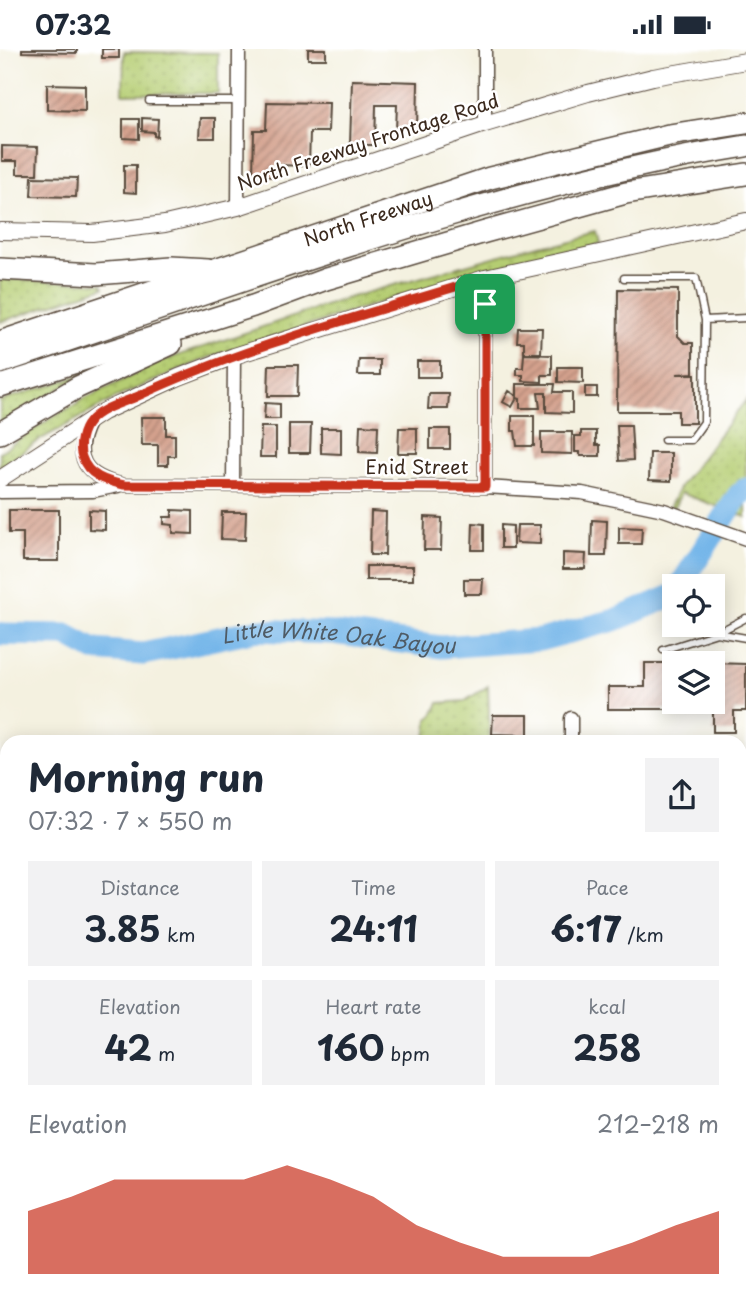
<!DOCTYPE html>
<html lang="en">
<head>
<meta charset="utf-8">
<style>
  body { margin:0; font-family:"Playpen Sans",sans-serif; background:#f2f2f3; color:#1f2937; height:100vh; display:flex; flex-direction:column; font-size:26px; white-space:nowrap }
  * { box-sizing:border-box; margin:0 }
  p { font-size:23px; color:#747a83 }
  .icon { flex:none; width:38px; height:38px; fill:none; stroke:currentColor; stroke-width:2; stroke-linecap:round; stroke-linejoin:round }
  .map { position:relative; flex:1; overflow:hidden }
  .drawer { position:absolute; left:0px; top:686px; width:747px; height:567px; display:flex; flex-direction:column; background:#fff; border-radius:21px 21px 0 0; box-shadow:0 4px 18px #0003 }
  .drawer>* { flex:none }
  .controls { position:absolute; left:662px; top:525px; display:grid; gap:14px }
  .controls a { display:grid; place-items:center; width:63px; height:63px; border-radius:0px; background:#fff; box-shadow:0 4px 18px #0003; font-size:35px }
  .pin { position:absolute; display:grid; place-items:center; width:60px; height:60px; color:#fff; margin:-30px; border-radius:14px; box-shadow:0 4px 10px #0006 }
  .round { display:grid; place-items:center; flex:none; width:74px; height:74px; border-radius:0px; background:#f2f2f3 }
  .overview { display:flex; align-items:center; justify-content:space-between; height:119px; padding:0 28px }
  h1 { font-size:38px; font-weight:700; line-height:52px }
  .metrics { display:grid; grid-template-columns:repeat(3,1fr); gap:10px; height:119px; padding:7px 28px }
  .metrics div { display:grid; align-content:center; border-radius:0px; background:#f2f2f3; text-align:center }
  .metrics b { font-size:35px; font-weight:700 }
  .metrics small { font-size:19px; font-weight:400 }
  .metrics p { font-size:19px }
  .chart { height:196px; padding:14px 28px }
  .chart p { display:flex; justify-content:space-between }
  .chart svg { width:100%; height:126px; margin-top:7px; fill:#c8321e; opacity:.7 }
  .status { display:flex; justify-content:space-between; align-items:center; height:49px; padding:0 35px; background:#fff; direction:ltr }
  .status svg { height:19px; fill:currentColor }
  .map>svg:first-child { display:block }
  .built { fill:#f6d2c3 }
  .grass { fill:url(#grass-dots); stroke:#787c48; stroke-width:2 }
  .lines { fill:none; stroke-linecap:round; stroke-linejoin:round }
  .river { stroke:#74b6e9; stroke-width:23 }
  .building { fill:url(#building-hatch) }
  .lane-casing { stroke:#57483b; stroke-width:9 }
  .street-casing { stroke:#57483b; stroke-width:15 }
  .secondary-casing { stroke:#57483b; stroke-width:18 }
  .highway-casing { stroke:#57483b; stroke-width:24 }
  .lane { stroke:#fff; stroke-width:6 }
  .street { stroke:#fff; stroke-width:12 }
  .secondary { stroke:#fff; stroke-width:16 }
  .highway { stroke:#fff; stroke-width:21 }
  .route-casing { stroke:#fff; stroke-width:14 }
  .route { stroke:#c8321e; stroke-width:9 }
  .labels { text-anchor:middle; stroke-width:5; stroke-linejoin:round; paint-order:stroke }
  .street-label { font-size:19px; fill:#3b2a1e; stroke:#fff }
  .water-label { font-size:21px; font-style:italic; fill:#4f5b65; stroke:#fff }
</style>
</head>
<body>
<div class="status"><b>07:32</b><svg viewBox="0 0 49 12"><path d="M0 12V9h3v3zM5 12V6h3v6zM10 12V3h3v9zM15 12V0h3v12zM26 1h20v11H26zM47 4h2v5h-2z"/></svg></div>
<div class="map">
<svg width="746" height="1253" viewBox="0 0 746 1253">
  <defs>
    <pattern id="grass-dots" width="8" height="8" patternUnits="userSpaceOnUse" patternTransform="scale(1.75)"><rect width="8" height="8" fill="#b5cd72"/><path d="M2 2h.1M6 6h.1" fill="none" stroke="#9db062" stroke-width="1.8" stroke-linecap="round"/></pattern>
    <pattern id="building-hatch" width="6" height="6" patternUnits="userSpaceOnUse" patternTransform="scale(1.75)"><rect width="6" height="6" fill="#d4a18d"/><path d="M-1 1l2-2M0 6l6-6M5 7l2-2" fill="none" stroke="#ad8373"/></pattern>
  </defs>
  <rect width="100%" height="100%" fill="#fff"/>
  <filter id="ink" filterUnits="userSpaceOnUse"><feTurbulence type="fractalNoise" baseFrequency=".0143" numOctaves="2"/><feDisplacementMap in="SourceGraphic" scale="14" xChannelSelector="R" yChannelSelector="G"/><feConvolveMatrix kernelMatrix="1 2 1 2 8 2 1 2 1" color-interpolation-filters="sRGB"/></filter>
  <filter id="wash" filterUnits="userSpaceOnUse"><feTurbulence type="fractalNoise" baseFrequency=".00686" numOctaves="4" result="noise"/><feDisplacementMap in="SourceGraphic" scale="28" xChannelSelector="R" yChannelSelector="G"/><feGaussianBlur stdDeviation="1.57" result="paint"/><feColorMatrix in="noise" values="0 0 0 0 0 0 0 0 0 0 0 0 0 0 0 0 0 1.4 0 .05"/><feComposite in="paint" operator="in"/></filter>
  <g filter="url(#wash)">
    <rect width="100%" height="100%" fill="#f4f1e0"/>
    <path class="built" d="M1,1080h6v166h399v7h-406z"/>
    <path class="grass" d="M124,3l94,1v40l-95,1z
      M595,182l3,12 -198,53 -193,62 -88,38 -78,43 -41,28v-15l61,-40 17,-8v-2l84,-41 186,-63 188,-53z
      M0,230l102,4 2,4 -104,35z
      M85,325l-85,49v-22z
      M746,351v117l-65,-24 -7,15 -4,-2 10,-20z
      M488,637l2,56h-64l2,-23 5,-4 6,-12 26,-2z"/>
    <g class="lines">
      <g class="river">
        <path d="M680,537l58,-90 8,-7"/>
        <path id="s1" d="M0,585l66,1 28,15 49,4 114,-24 76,3 108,14 99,-7 75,-20 59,-25"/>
      </g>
    </g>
    <g id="blocks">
      <path class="building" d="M22,0h55v4l-55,-1z
        M102,0h17v9h-17z
        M308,0h18v10h-18z
        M352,31l66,2 -1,48h-21l1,-25h-21l-1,40h-25z
        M47,35l38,1v26l-38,-1z
        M267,53l62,1 -1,29h-18l-1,34 -33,-1v12l-23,-1 1,-46h12z
        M142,69l16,1 -1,18 -3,-1v-4l-12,-1z
        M200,69h15v20h-16z
        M123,70h16v20l-16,-1z
        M2,97l36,1 -1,27h-20v-13h-15z
        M124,116h12v28l-12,-1z
        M32,128l45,1 -1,19 -45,-1z
        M618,240l60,1v46l7,7h8v30l-16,1h18v49h-17v-12h-61z
        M518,279h24l-1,25h-17v-11h-7z
        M524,305l28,1v20h-10v7l-19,-1v-6h-6v-7h6z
        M359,311h21v15h-22z
        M417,312h23v16h-23z
        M269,316h29l-1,31h-29z
        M558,318h25v16l-25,-1z
        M517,335h38l-1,8h18v21l-26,-1v-19h-8l2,15h-20v-9l-3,-1 -5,9 -9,-5 6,-11 8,5z
        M585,338h12v10h-12z
        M429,345h20l-1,15h-20z
        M265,354l15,1v15h-16z
        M512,367h22v30h-17l-2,-15h-3z
        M141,368h25v18h9v21h-7v9h-10v-20h-16z
        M289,375h22l-1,29h-21z
        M360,376l18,1 -1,27 -18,-1z
        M617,376h14l2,35 -14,1z
        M261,378h15v30h-16z
        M321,379h20v26l-20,-1z
        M399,379h18v25h-19z
        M430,380h20v20h-20z
        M581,382h15v14h4v11h-20v-4h-5v-16h6z
        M541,383h31v22l-31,-1z
        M650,404h21v28l-22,-1z
        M9,461h50v51h-36v-28h-14z
        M89,461l16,1v19l-16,-1z
        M172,461l21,1v23l-20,-1v-8l-9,-1v-7h8z
        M371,462l15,1 -1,43h-15z
        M222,463h24l-1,28 -24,-1z
        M425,468l17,1 -1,32h-17z
        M592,471l15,1 -1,35h-15z
        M473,474l11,1v26h-12z
        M501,476l12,1v22h-12z
        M517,476h23v19l-24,-1z
        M619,478l23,1 -1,16h-22z
        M563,504l23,1 -1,15h-22z
        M366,517h47v14h-47z
        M464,530h19l-1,15h-18z
        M645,614h29v39h38v-39l34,1v47h-12v21h-21v-23h-105v-22h37z
        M493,666h35v20l-36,-1z
        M3,745h4v21h-4z
        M0,1036h7v31h-7z
        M740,1132h6v22h-6z
        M740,1165h6v21h-6z
        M740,1189h6v16h-6z
        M10,1246h58v7h-58z
        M435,1246h17v7h-17z
        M456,1246h15v7h-16z
        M476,1246h15l-1,7h-15z
        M495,1246h16l-1,7h-15z
        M516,1247l16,2 -1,4h-15z"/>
    </g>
  </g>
  <g filter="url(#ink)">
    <use href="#blocks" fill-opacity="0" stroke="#57483b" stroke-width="2"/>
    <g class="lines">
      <g class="lane-casing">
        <path id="lane" d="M149,52h90
          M624,229h72l9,42 41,-2
          M664,391h27l13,-18 1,-102
          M717,584l29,-15
          M663,601l54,-17 29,5
          M571,691l22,2
          M0,1078h7
          M123,1253l2,-7"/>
      </g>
      <g class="street-casing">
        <path id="street" d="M485,75v-75
          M238,158l1,-158
          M90,372c-19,37 -5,56 34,64l361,2 97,6 82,17 82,29
          M233,436l1,-129
          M485,438v-209
          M0,443l93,-1 25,-5
          M571,669v24
          M0,795h7
          M0,937h7
          M740,939h6
          M413,1246v7"/>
      </g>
      <g class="secondary-casing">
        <path id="secondary" d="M0,182l92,2 73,-9 73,-17 247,-83 103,-31 65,-16 93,-16
          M0,430l103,-67 76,-35 55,-21 251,-78 261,-57
          M740,816l6,-31
          M740,1112h6
          M663,1253l2,-7"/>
      </g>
      <g class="highway-casing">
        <g id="highway">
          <path d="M0,220l96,5 75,-6 37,2"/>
          <path id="s2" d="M0,293l490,-164 179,-43 77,-12"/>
          <path d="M0,314c245,-81 490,-176 746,-217"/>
          <path d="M0,337l253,-80 73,-27 159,-47 141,-39 120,-19"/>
          <path d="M0,384l78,-46 93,-43"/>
        </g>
      </g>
      <use href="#lane" class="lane"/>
      <use href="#street" class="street"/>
      <use href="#secondary" class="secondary"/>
      <use href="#highway" class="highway"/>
    </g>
  </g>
  <g class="lines" filter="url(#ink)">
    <g class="route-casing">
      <path id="route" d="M485,229v209l-361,-2c-18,-4 -36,-9 -42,-28 -4,-11 0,-27 7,-35 10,-13 33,-19 47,-25 111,-52 233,-83 349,-119z"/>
    </g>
    <use href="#route" class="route"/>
  </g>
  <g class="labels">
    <g class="street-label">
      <text transform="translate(368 93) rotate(-18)" y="7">North Freeway Frontage Road</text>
      <text dy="7" stroke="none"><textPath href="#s2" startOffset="388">North Freeway</textPath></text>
      <text x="417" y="425">Enid Street</text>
    </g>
    <g class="water-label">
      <text dy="7" stroke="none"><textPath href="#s1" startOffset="345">Little White Oak Bayou</textPath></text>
    </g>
  </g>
</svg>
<div class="controls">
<a><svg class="icon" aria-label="locate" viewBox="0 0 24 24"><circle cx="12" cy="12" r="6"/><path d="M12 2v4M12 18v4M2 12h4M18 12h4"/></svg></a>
<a><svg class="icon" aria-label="layers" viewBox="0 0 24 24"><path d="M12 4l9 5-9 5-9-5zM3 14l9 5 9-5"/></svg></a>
</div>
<div class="pin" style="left:485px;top:255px;background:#1e9e55"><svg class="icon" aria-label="arrive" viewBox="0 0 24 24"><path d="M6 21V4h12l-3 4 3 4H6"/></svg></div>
<section class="drawer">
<div class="overview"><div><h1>Morning run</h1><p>07:32 · 7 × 550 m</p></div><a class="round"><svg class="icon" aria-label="share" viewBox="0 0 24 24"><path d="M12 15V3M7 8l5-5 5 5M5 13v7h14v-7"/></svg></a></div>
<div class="metrics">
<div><p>Distance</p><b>3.85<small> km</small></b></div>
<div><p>Time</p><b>24:11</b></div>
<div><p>Pace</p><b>6:17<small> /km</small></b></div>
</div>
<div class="metrics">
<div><p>Elevation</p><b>42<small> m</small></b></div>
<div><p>Heart rate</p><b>160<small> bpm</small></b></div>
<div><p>kcal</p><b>258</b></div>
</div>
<div class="chart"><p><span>Elevation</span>212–218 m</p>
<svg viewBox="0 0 160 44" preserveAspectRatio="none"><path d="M0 44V22L10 17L20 11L30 11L40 11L50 11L60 6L70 11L80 17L90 27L100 33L110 38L120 38L130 38L140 33L150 27L160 22V44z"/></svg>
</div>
</section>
</div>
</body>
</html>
